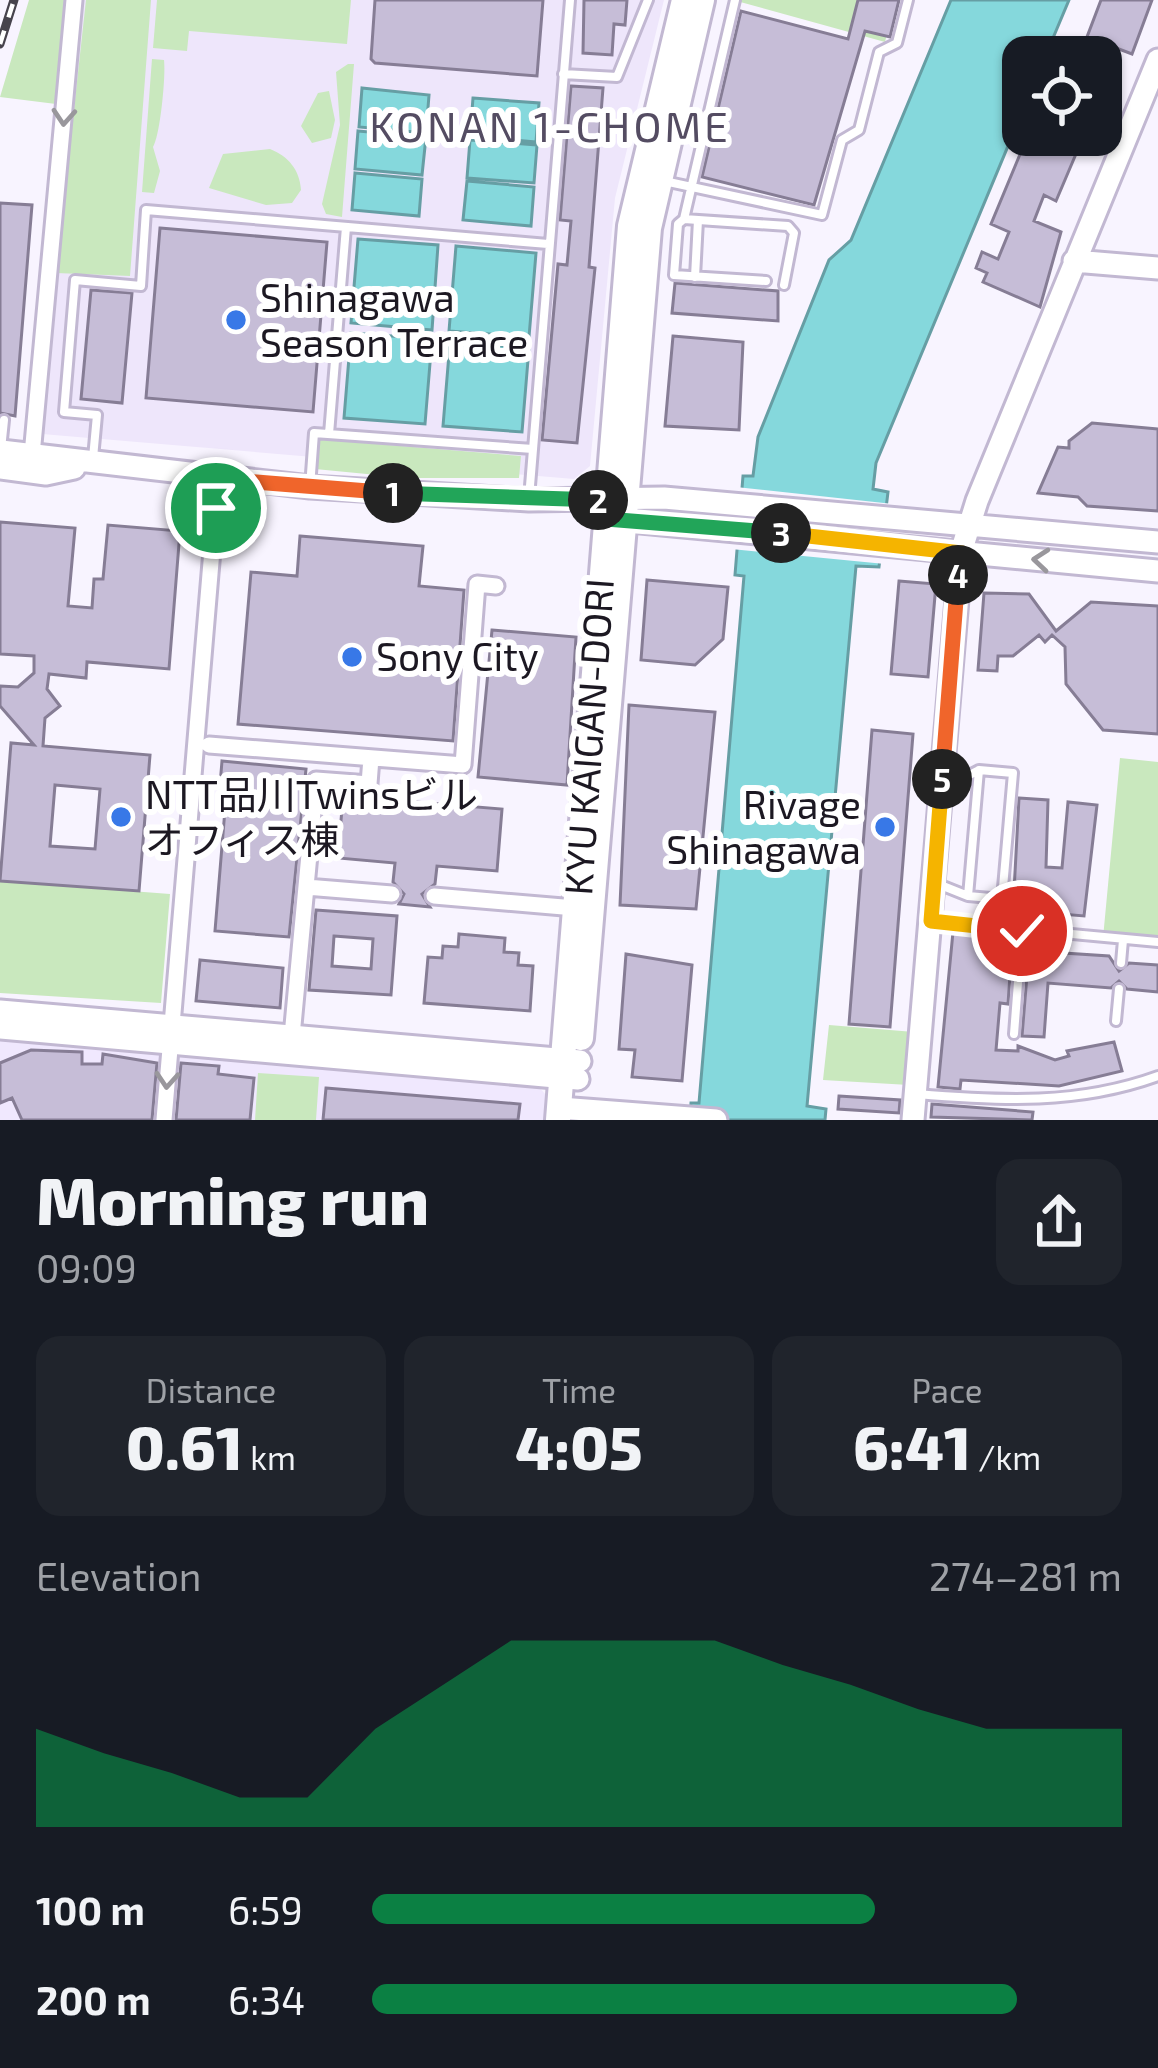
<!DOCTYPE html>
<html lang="en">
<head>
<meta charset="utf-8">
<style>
  body { margin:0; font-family:"Exo 2","Noto Sans JP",sans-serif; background:#20242c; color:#f1f3f6; height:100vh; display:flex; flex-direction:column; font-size:45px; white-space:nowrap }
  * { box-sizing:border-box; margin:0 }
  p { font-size:39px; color:#9ea1a6 }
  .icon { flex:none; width:66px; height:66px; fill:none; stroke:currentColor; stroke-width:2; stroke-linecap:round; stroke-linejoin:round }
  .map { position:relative; height:1120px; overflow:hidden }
  .sheet { display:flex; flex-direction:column; background:#171b24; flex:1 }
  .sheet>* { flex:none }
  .fabs { position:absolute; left:1002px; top:36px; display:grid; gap:24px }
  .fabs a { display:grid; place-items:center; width:120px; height:120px; border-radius:24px; background:#171b24; box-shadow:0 3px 9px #0004; font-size:60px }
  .pin { position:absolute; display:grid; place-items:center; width:102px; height:102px; color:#fff; margin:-51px; border:6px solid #fff; border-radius:50%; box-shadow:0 3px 12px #0007 }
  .km { position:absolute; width:60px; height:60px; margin:-30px; border-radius:50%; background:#222; color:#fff; font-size:33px; line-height:60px; text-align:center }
  .round { display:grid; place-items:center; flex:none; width:126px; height:126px; border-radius:24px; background:#20242c }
  .headline { display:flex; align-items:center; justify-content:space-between; height:204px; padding:0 36px }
  h1 { font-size:66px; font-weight:800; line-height:90px }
  .figures { display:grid; grid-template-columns:repeat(3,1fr); gap:18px; height:204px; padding:12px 36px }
  .figures div { display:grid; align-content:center; border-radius:24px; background:#20242c; text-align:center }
  .figures b { font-size:60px; font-weight:800 }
  .figures small { font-size:33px; font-weight:400 }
  .figures p { font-size:33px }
  .chart { height:336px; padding:24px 36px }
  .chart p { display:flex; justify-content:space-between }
  .chart svg { width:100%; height:216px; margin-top:12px; fill:#0b8043; opacity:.7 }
  ul { padding:0 36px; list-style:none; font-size:39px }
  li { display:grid; grid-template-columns:192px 144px 1fr; align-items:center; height:90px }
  li i { height:30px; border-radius:15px; background:#0b8043 }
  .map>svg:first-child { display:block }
  .commercial { fill:#f0e8fe }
  .built { fill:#eee6fb }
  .green { fill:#c9e8be }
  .water { fill:#85d8dc; stroke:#669ea4; stroke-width:3 }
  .pier { fill:#f8f4ff }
  .building { fill:#c6bdd7; stroke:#867d95; stroke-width:3; fill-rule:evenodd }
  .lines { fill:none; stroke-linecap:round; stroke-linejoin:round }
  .lane-casing { stroke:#c2b8d2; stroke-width:14 }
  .street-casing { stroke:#c2b8d2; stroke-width:21 }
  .secondary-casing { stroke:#c2b8d2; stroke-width:27 }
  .primary-casing { stroke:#c2b8d2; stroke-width:30 }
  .lane { stroke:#fff; stroke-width:8 }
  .street { stroke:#fff; stroke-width:15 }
  .secondary { stroke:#fff; stroke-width:21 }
  .primary { stroke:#fff; stroke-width:24 }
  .rail-casing { stroke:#47434d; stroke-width:9 }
  .rail { stroke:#fff; stroke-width:4.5; stroke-dasharray:14; stroke-linecap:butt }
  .oneway { stroke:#99979c }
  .split-1-casing { stroke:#fff; stroke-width:24 }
  .split-2-casing { stroke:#fff; stroke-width:24 }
  .split-3-casing { stroke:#fff; stroke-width:24 }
  .split-4-casing { stroke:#fff; stroke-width:24 }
  .split-5-casing { stroke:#fff; stroke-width:24 }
  .split-6-casing { stroke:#fff; stroke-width:24 }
  .split-1 { stroke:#f0652b; stroke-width:15 }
  .split-2 { stroke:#22a559; stroke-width:15 }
  .split-3 { stroke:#22a559; stroke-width:15 }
  .split-4 { stroke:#f5b400; stroke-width:15 }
  .split-5 { stroke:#f0652b; stroke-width:15 }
  .split-6 { stroke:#f5b400; stroke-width:15 }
  .poi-dot { fill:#3878e7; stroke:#fff; stroke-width:4.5 }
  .labels { text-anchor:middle; stroke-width:12; stroke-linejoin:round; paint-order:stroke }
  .poi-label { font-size:39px; fill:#1c1822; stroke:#fff; text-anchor:start }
  .street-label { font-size:39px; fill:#1c1822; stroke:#fff }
  .neighbourhood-label { font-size:42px; letter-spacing:3px; fill:#544c62; stroke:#fff }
</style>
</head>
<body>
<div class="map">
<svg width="1158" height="1120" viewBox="0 0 1158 1120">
  <rect width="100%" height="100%" fill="#f8f4ff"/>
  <path class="commercial" d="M0,1037l536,47 11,12v24h-547z"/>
  <path class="built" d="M82,0h582l-49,198 -25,268 -16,13 -532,-45 11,-165z"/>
  <path class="green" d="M29,0h37l-10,104 -56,-7z
    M86,0h65l-21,276 -74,-3z
    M157,0h194l-4,44 -158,-13 -2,20 -34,-3z
    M733,0h162l-10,42z
    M152,59l12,1c2,16 -4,76 -11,87l7,24 -6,22 -12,-1z
    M348,64h6l-12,153 -16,-3 -4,-10 18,-79 -4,-53z
    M329,91l6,29 -4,18 -19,5 -11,-17 17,-33z
    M270,149c18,7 30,21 31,41l-9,13 -26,2 -57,-17 14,-34z
    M316,439l205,17 -2,22h-111l-93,-9z
    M1120,758l38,4v180l-55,-4z
    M0,881l170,13 -9,109 -161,-10z
    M829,1025l85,7 -5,53 -86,-5z
    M258,1073l61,4 -3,43h-61z"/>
  <path class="water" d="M951,0h118l-24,57h-22v53l-147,353 -3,26 15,3 -9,75 -23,-1 -49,540 19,3 -1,11h-135l1,-17h8l45,-527 -9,-1 8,-99h10l5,-39 71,-177 22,-20z
    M362,88l67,7 -3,38 -67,-6z
    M473,98l66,5 -3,39 -66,-6z
    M358,131l68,6 -4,38 -67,-6z
    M470,140l67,5 -3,38 -67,-5z
    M355,173l67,6 -3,37 -67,-6z
    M467,181l67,6 -3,39 -68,-6z
    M358,239l80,6 -6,85 -81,-7z
    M456,246l80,7 -7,84 -80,-6z
    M351,333l81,6 -7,85 -81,-6z
    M450,342l79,6 -7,84 -79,-6z"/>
  <path class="pier" d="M736,487l157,17 -8,60 -154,-15z"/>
  <path class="building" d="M375,0h168l-6,76 -162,-13 -4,-4z
    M584,0h43l-2,25 -11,-1 -2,31 -29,-2z
    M858,0h41l-9,37 -25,-6 -51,174 -112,-28 39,-166 107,28z
    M1101,0h51l-20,54 -45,-17z
    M571,86l32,2 -14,179 6,1 -18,175 -35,-3 16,-176 9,1 4,-44 -11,-1z
    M1028,135h56l-28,66 -12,-6 -10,26 27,11 -21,75 -57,-25 4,-9 -11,-5 6,-16 16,7 11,-27 -18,-8z
    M0,203l32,2 -17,211 -15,-3z
    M160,228l167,14 -14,170 -167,-14z
    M675,283l103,8v30l-106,-8z
    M91,290l41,3 -10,110 -41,-4z
    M673,336l70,6 -4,88 -74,-4z
    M1092,423l66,6v82l-71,-5 -9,-9 -40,-4 20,-46 11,1v-7z
    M0,522l75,6 -7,78 24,2 2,-29h9l5,-54 72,6 -11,138 -82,-7 -1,16 -37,-4 -2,15 13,17 -15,12 -2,28 107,9 -11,136 -139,-10 11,-138 23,2 -34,-39v-20l18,1 16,-14v-17l-34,-2zM55,785l45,4 -5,60 -45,-3z
    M300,536l123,10 -4,40 45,4 -11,151 -215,-17 13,-152 46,4z
    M647,580l81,7 -5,52 -28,26 -54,-5z
    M899,581l37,3 -8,93 -37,-3z
    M984,593l45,1 27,37 35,-29 67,4v128l-55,-4 -37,-46 -1,-37 -13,-12 -7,7 -6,-7 -26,21h-15l-1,15 -19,-1z
    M492,630l84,7 -9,148 -89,-8z
    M629,705l86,7 -19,197 -76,-4z
    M872,730l41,4 -23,293 -41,-3z
    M222,761l84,8 -17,168 -74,-6 12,-146h-7z
    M343,796l159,13 -5,62 -60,-5 -2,18 -13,10 8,13 -31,-3 5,-10 -11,-12 2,-19 -57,-5z
    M1019,798l29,2 -2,67 16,1 6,-66 29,3 -13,111 -71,-6z
    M316,910l81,6 -6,79 -82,-5zM334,936l39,3 -2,30 -39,-3z
    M953,932l46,5v8l13,1 -4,58 -8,-1 -4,47 22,1v-5l37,14 14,-4 -2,-5 47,-9 8,29 -63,15 -98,-6 -1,9 -22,-2z
    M459,934l46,4 -1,14 15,1 -1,12 15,1 -3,45 -106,-8 4,-46 14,1 1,-12 15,1z
    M1052,940l13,2 -1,11 45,3 10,15 10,-8 29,2v27l-31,-3 -8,-8 -8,7 -63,-5 -4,54 -22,-1 7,-85 22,2z
    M626,954l66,11 -10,116 -50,-4 3,-27 -16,-1z
    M200,960l83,8 -3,40 -84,-7z
    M31,1050l51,2v12h20l1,-10 54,9 -5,57h-130l-10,-22 -12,5v-40z
    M181,1063l38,3 -1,8 36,4 -4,42h-74z
    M326,1088l194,16 -2,16h-195z
    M839,1096l61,4 -1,13 -61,-4z
    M932,1104l101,8 -1,8 -101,-3z"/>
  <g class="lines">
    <g class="lane-casing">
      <path id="lane" d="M735,0l-51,219 104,7 6,7 -10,52
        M563,74l54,3 31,-77
        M664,181l158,34 20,-75 17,-10 20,-78 18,-9 11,-43
        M684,219l-6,5 -4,51 92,6
        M695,277l3,-57
        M329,434l17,-207
        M1,449l3,-29
        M93,458l4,-43 -33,-3 11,-132 66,6 5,-76 402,34
        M310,487l4,-54 219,16
        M529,498l41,-498
        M938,884l30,12 34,3 11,-126 -34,-3 -36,19
        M968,896l11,-126
        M932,921l226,21
        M1121,963l2,-23
        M1116,1021l3,-32
        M1014,1034l8,-103
        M917,1094c84,7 161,11 241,-18"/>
    </g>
    <g class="street-casing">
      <path id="street" d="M32,455l42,-455
        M209,745l254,20 14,-181 19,2
        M306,887l86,7
        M434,896l141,12
        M292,1036l24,-256 53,4 2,-26
        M164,1120l54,-641"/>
    </g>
    <g class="secondary-casing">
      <path id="secondary" d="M1074,261l84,7
        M1,451l309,36 219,13 135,-2 494,44
        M0,468l46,6 28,-6
        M609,519l549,52
        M0,1011l580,50
        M0,1028l578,51
        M560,1108l156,12
        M913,1120l48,-568 16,-51 181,-441"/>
    </g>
    <g class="primary-casing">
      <path id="primary" d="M581,1038l68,-810 53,-228
        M558,1120l72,-894 54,-226"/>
    </g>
    <use href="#lane" class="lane"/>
    <use href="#street" class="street"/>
    <use href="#secondary" class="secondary"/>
    <use href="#primary" class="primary"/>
    <g class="rail-casing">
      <path id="rail" d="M0,44l14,-44"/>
    </g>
    <use href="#rail" class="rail"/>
  </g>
  <defs><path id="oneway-chevron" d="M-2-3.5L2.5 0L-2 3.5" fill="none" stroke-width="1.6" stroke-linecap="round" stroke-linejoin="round" transform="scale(3)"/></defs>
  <g class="oneway">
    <use href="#oneway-chevron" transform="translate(64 117) rotate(94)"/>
    <use href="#oneway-chevron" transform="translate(1041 560) rotate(-175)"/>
    <use href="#oneway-chevron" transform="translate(167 1080) rotate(94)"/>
  </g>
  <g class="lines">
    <g class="split-1-casing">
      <path id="split-1" d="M216,508l2,-29 175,14"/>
    </g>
    <g class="split-2-casing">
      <path id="split-2" d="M393,493l205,7"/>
    </g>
    <g class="split-3-casing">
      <path id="split-3" d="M598,500h10l-2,19 175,14"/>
    </g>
    <g class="split-4-casing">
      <path id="split-4" d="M781,533l181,20 -4,22"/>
    </g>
    <g class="split-5-casing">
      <path id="split-5" d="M942,779l16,-204"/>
    </g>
    <g class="split-6-casing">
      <path id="split-6" d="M942,779l-11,142 91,10"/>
    </g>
    <use href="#split-1" class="split-1"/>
    <use href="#split-2" class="split-2"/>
    <use href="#split-3" class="split-3"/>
    <use href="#split-4" class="split-4"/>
    <use href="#split-5" class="split-5"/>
    <use href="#split-6" class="split-6"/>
  </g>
  <g class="poi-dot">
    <circle cx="236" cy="320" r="12"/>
    <circle cx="352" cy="657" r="12"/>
    <circle cx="121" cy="817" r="12"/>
    <circle cx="885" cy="827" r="12"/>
  </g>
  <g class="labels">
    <g class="poi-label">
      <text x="260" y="312">Shinagawa<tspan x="260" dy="45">Season Terrace</tspan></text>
      <text x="376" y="671">Sony City</text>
      <text x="145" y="809">NTT品川Twinsビル<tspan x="145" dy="45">オフィス棟</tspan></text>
      <text x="861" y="819" text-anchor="end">Rivage<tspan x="861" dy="45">Shinagawa</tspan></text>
    </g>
    <g class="street-label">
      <text transform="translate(589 737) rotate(-86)" y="14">KYU KAIGAN-DORI</text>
    </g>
    <g class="neighbourhood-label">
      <text x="550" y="142">KONAN 1-CHOME</text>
    </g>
  </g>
</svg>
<div class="fabs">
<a><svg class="icon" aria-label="locate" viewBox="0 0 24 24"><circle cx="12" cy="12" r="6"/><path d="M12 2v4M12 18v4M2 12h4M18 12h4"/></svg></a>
</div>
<div class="pin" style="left:216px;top:508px;background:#1e9e55"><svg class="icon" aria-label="arrive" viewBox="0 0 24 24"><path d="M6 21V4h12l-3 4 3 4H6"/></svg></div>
<div class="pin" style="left:1022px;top:931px;background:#d93025"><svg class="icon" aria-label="check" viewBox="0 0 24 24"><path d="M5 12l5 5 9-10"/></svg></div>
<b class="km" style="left:393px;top:493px">1</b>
<b class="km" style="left:598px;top:500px">2</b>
<b class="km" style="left:781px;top:533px">3</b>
<b class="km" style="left:958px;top:575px">4</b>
<b class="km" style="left:942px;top:779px">5</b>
</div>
<section class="sheet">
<div class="headline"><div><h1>Morning run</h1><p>09:09</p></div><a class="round"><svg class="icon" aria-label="share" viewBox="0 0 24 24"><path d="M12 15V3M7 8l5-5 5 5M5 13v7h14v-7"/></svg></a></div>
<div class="figures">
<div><p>Distance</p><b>0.61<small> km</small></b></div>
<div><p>Time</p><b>4:05</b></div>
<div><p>Pace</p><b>6:41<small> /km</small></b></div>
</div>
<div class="chart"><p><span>Elevation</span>274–281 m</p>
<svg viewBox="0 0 160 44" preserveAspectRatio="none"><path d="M0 44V24L10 29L20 33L30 38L40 38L50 24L60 15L70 6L80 6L90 6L100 6L110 11L120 15L130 20L140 24L150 24L160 24V44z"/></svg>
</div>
<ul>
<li><b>100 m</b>6:59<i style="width:67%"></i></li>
<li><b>200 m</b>6:34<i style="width:86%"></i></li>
</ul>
</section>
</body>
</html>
